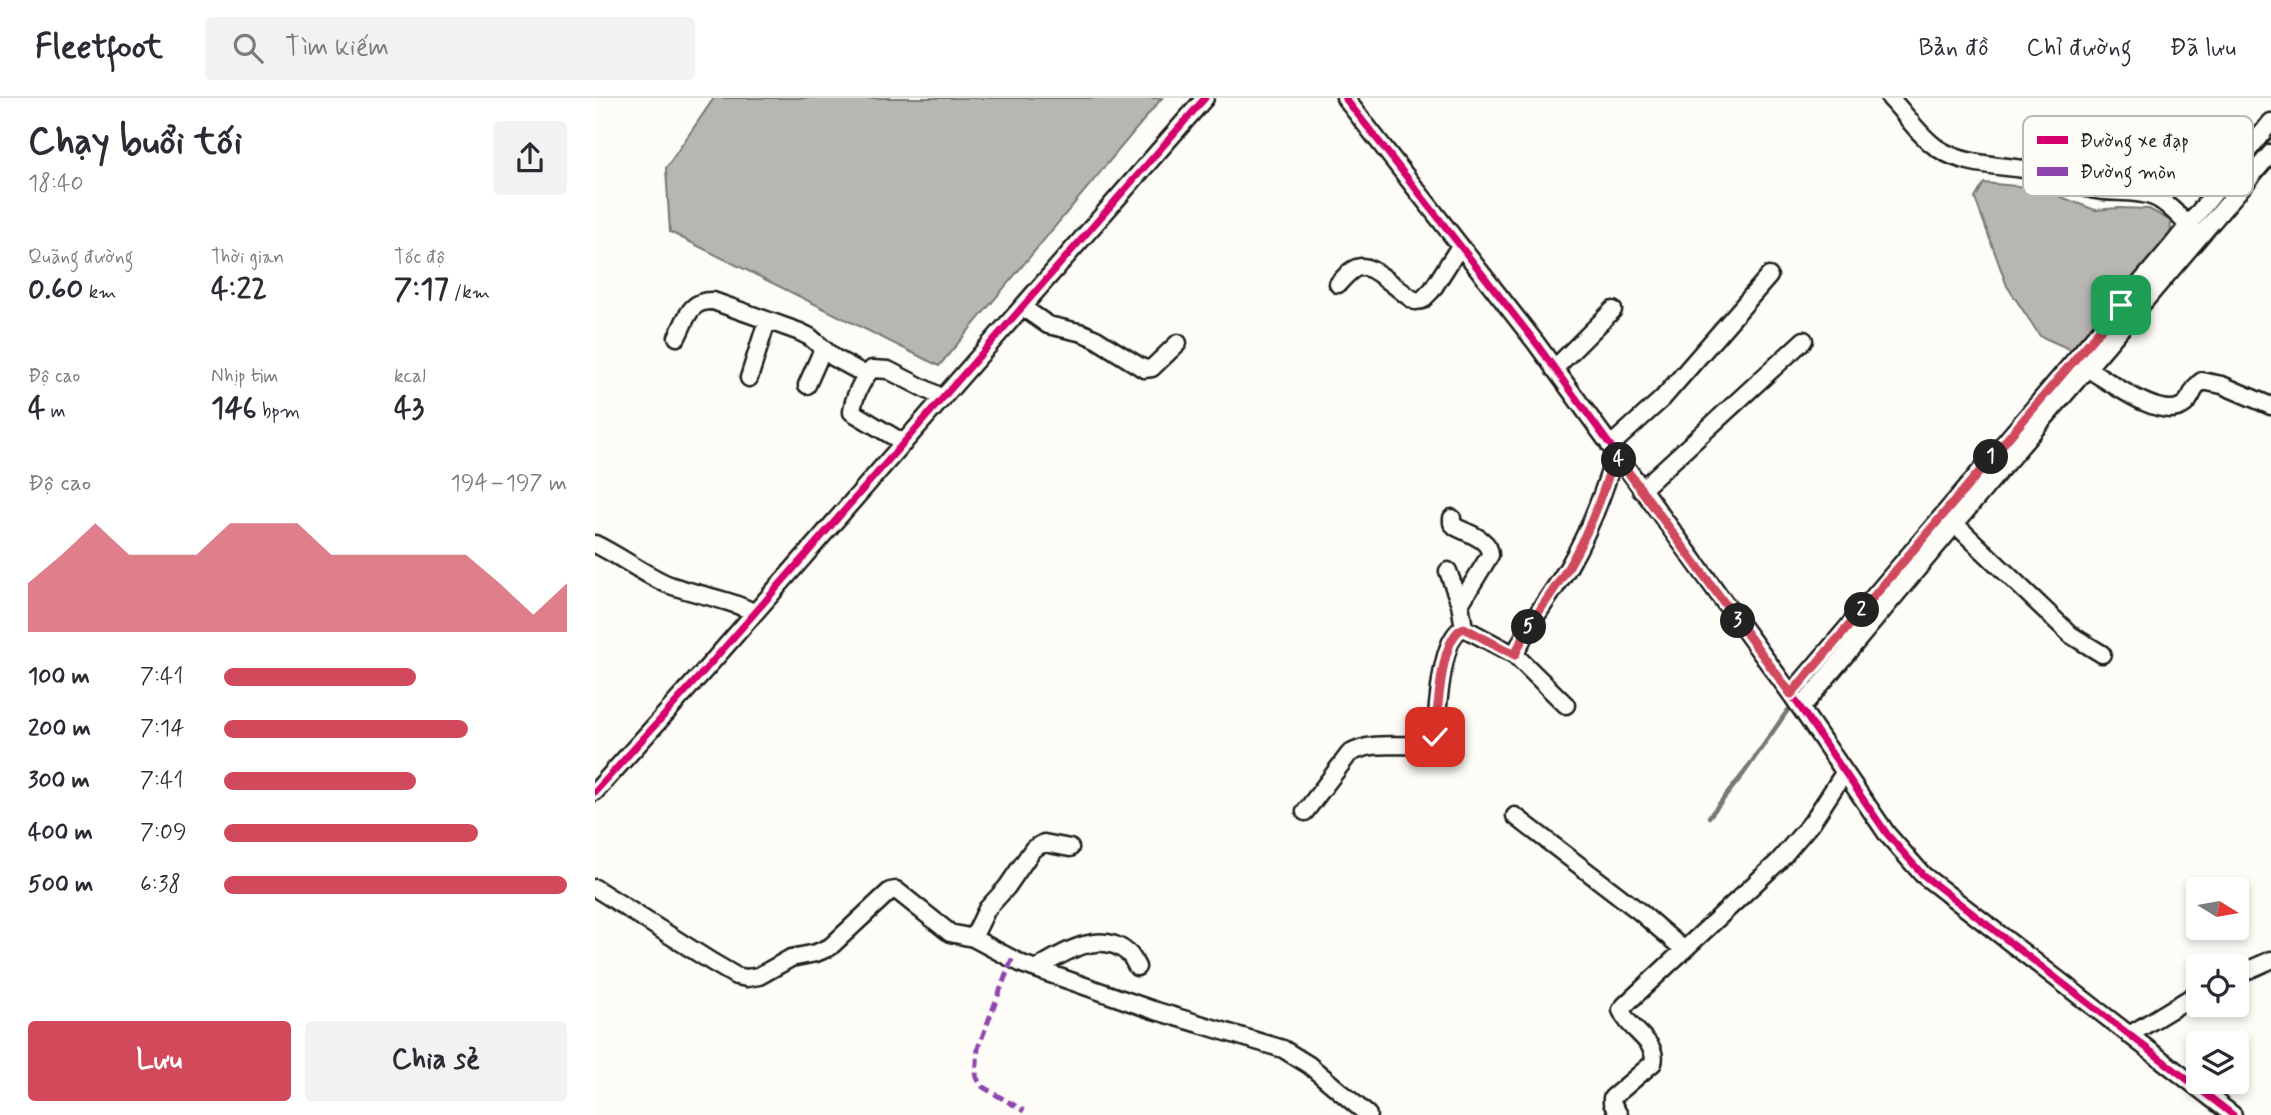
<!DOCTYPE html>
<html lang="vi">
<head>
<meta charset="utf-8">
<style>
  body { margin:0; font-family:Mynerve,sans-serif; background:#f2f2f3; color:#2b2b33; height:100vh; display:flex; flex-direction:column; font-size:26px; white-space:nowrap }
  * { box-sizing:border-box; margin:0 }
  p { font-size:23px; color:#7c7c81 }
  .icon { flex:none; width:38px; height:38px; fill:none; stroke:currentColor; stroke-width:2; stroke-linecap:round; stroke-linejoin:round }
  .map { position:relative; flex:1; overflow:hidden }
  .panel { display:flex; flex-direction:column; background:#fff; width:595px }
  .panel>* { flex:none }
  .needle { width:46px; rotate:101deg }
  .fabs { position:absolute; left:1591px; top:779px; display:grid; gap:14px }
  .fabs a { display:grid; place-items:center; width:63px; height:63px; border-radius:7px; background:#fff; box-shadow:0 4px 10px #0003; font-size:35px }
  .pin { position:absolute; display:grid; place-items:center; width:60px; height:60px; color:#fff; margin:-30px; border-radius:14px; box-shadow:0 4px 10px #0006 }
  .km { position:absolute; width:35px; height:35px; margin:-18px; border-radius:50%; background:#222; color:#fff; font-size:19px; line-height:35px; text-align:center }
  .round { display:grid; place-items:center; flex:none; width:74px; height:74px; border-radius:7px; background:#f2f2f3 }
  .headline { display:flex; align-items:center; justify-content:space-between; height:119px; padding:0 28px }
  h1 { font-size:38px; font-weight:700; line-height:52px }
  .metrics { display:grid; grid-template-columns:repeat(3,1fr); gap:10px; height:119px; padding:7px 28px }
  .metrics div { display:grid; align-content:center }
  .metrics b { font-size:30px; font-weight:700 }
  .metrics small { font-size:19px; font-weight:400 }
  .metrics p { font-size:19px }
  .chart { height:196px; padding:14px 28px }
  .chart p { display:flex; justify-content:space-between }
  .chart svg { width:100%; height:126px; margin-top:7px; fill:#d1495b; opacity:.7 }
  .primary-button { display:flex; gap:14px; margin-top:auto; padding:14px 28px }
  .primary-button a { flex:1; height:80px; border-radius:7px; background:#d1495b; color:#fff; font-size:28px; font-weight:700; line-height:80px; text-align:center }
  .primary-button a+a { background:#f2f2f3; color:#2b2b33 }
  ul { padding:0 28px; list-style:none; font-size:23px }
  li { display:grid; grid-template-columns:112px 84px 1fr; align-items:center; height:52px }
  li i { height:18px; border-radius:9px; background:#d1495b }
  header { display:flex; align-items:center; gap:42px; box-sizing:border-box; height:98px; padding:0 35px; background:#fff; border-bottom:2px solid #e1e1e2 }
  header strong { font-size:33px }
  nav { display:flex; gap:38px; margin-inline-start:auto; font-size:24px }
  .search { width:490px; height:63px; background:#f2f2f3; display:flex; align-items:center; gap:18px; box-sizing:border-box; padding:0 24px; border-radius:7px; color:#7c7c81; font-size:26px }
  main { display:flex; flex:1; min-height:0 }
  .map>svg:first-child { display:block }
  .water { fill:#b7b6b2; stroke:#797876; stroke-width:2 }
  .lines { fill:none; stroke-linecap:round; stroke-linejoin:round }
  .stream { stroke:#797876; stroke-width:4.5 }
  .minor-casing { stroke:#1c1c1c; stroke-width:21 }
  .minor { stroke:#fdfcf7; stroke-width:16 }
  .quiet { stroke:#8e44ad; stroke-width:5; stroke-dasharray:10 5; stroke-linecap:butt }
  .cycleway-casing { stroke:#fdfcf7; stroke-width:11 }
  .cycleway { stroke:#d6006c; stroke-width:7 }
  .route-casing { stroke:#fff; stroke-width:14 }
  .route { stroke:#d1495b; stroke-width:9 }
  .key { fill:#fdfcf7; stroke:#bab9b5; stroke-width:2 }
  .key-label { font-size:19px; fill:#1c1c1c }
</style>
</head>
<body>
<header>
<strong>Fleetfoot</strong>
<div class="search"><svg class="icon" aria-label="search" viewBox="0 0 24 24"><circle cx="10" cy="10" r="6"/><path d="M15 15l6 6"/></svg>Tìm kiếm</div>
<nav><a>Bản đồ</a><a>Chỉ đường</a><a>Đã lưu</a></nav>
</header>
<main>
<section class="panel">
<div class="headline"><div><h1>Chạy buổi tối</h1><p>18:40</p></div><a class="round"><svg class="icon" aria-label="share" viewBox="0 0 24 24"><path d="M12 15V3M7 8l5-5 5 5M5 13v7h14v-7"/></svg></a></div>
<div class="metrics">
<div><p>Quãng đường</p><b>0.60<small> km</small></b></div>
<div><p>Thời gian</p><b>4:22</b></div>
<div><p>Tốc độ</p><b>7:17<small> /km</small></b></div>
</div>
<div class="metrics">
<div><p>Độ cao</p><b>4<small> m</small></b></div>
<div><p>Nhịp tim</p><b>146<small> bpm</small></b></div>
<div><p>kcal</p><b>43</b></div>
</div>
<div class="chart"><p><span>Độ cao</span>194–197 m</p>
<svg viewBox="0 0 160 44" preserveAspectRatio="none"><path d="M0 44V27L10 17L20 6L30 17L40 17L50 17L60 6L70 6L80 6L90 17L100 17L110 17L120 17L130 17L140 27L150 38L160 27V44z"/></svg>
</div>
<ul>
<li><b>100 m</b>7:41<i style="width:56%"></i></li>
<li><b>200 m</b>7:14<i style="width:71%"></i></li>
<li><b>300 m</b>7:41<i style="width:56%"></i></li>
<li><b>400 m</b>7:09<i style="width:74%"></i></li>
<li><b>500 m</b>6:38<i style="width:100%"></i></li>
</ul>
<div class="primary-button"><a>Lưu</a><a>Chia sẻ</a></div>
</section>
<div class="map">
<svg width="1676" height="1017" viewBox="0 0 1676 1017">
  <rect width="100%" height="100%" fill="#fdfcf7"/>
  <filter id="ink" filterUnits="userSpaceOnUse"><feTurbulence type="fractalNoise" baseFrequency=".0143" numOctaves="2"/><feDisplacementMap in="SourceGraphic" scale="14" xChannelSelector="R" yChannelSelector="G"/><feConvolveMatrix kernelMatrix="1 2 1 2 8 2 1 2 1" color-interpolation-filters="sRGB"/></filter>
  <g filter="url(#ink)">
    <path class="water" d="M119,0h448l-223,268 -269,-134 -4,-64z
      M1389,85l54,5 57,22 23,-2 31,1 22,12 -1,25 -94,106 -36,-16 -33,-50 -32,-88z"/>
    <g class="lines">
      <path class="stream" d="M1634,89l42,-50
        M1204,600l59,-70
        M1114,719l35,-44 44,-63"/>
      <g class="minor-casing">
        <path id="minor" d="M750,0l191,245 255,351 96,140 36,41 310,240
          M1295,0c16,16 28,37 47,50 32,21 73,16 109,25 15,4 29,13 45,16 20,5 43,0 63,8 15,6 28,23 40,34
          M743,186c6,-6 14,-17 23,-17 12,-2 42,27 54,34l7,-1 10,-10 28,-44
          M427,209l26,18 35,8 13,6 48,30 8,-1 26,-25
          M82,239c10,-19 12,-37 36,-36l87,31 10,5 23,20 33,18
          M959,271l59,-59
          M1493,271c21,12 71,51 94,37 10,-5 10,-19 20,-25l20,4 49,21
          M154,280l18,-57
          M212,287l16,-36
          M309,345l-52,-31c1,-13 10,-33 20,-43l16,1 55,28
          M1015,348l52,-47 107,-123
          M1046,392l163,-150
          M857,420v5l4,4c13,7 34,12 34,28l-30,49 4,24
          M1360,426l116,111 31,19
          M0,446c25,12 47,29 72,40 29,11 60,14 88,29
          M853,473l12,33
          M920,557c13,-32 36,-59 54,-89 20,-35 35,-73 46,-112
          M1196,596l379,-446 101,-126
          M1206,610l201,-240 269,-315
          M0,694l109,-121 501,-573
          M710,714l44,-58c28,-16 53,-4 82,-11l4,-6c3,-24 5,-102 29,-109l51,27 51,50
          M920,718l125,96 43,37
          M0,790l117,74 24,14 11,2 12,-2 32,-18 25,-5 14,-6 60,-56 6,-1 54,43 23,5 49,26 131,46 130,39 26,16 59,50
          M378,840l14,-29 20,-22 26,-38 11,-6 26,5
          M441,871c25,-15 64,-41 92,-16 4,3 6,9 9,14
          M1642,877l34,-15
          M1534,937l69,-42
          M1024,1017l-7,-12v-5l41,-35c6,-21 -24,-32 -32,-53l4,-5 153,-143 34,-40 32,-49"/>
      </g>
      <use href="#minor" class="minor"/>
      <path class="quiet" d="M417,861l-34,89 -2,29 7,10 41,24"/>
      <g class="cycleway-casing">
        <path id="cycleway" d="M750,0l191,245 255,351 96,140 36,41 310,240
          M0,694l109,-121 501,-573"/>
      </g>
      <use href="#cycleway" class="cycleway"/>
    </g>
  </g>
  <g class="lines" filter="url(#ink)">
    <g class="route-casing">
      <path id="route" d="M840,639c3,-24 5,-102 29,-109l51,27c13,-32 36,-59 54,-89 20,-35 35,-73 46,-112l176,240 330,-389"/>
    </g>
    <use href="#route" class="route"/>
  </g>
  <rect x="1428" y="18" width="230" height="80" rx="10" class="key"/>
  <rect x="1442" y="38" width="31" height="8" fill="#d6006c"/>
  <rect x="1442" y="69" width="31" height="9" fill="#8e44ad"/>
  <g class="key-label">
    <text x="1485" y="49">Đường xe đạp</text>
    <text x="1485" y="80">Đường mòn</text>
  </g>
</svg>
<div class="fabs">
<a><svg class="needle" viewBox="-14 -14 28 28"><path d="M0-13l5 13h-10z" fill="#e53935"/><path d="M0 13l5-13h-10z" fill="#7c7c81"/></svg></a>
<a><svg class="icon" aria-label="locate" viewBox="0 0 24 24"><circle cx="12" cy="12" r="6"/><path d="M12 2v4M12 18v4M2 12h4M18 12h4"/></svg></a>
<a><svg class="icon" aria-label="layers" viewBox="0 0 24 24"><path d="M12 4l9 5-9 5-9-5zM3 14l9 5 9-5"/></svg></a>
</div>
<div class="pin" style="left:1526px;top:207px;background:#1e9e55"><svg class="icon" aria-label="arrive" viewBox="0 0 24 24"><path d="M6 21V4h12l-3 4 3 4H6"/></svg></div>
<div class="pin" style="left:840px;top:639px;background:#d93025"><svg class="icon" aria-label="check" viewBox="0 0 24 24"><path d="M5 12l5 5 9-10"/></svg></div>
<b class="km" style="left:1396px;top:359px">1</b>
<b class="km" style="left:1267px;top:512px">2</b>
<b class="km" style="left:1143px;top:523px">3</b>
<b class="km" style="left:1024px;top:362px">4</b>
<b class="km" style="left:934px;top:529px">5</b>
</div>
</main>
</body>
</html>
